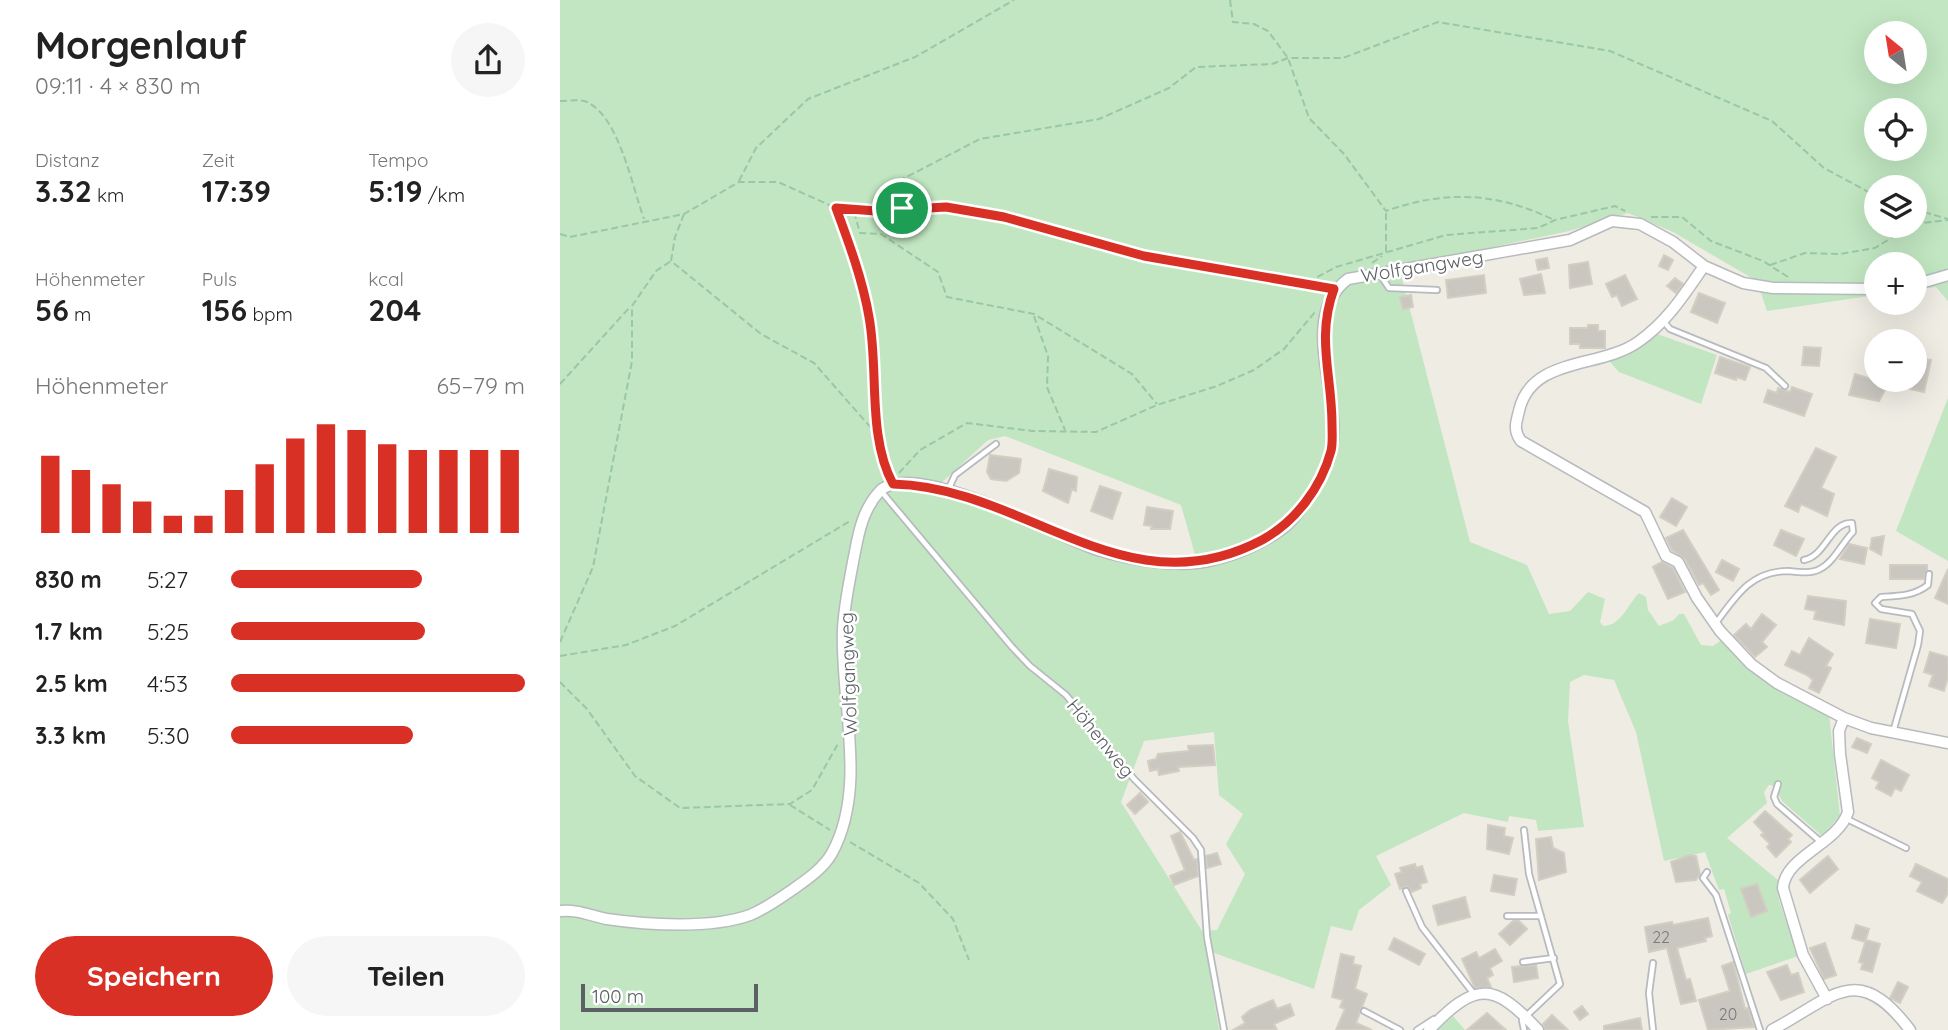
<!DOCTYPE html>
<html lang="de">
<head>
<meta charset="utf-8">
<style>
  body { margin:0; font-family:Quicksand,sans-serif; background:#f6f6f6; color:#222; height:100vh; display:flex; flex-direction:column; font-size:26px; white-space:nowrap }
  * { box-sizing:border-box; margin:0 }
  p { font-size:23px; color:#767676 }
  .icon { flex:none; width:38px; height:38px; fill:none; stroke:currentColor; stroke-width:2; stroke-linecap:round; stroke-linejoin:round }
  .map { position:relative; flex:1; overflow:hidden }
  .side { display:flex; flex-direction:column; background:#fff; width:560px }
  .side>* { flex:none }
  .needle { width:46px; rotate:330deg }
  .fabs { position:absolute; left:1304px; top:21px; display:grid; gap:14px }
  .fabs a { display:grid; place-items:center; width:63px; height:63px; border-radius:50%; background:#fff; box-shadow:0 7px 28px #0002; font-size:35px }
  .scale { position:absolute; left:21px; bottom:18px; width:177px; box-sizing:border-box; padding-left:7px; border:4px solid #5c6065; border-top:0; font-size:19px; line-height:24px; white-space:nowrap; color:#5c6065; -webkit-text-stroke:5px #fff; paint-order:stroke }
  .pin { position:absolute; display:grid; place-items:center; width:60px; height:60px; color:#fff; margin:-30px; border:4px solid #fff; border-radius:50%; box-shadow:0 2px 7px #0007 }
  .round { display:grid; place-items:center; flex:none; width:74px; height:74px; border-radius:37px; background:#f6f6f6 }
  .headline { display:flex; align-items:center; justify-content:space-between; height:119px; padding:0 35px }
  h1 { font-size:38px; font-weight:700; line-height:52px }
  .stats { display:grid; grid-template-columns:repeat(3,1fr); gap:10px; height:119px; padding:7px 35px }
  .stats div { display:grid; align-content:center }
  .stats b { font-size:30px; font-weight:700 }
  .stats small { font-size:19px; font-weight:400 }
  .stats p { font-size:19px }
  .chart { height:196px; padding:14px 35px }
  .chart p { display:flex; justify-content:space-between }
  .chart svg { width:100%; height:126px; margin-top:7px; stroke:#d93025; stroke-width:6 }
  .action { display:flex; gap:14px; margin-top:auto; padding:14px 35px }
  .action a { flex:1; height:80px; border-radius:42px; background:#d93025; color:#fff; font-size:28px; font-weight:700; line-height:80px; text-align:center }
  .action a+a { background:#f6f6f6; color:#222 }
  ul { padding:0 35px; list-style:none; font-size:23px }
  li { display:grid; grid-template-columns:112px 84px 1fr; align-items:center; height:52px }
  li i { height:18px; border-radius:9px; background:#d93025 }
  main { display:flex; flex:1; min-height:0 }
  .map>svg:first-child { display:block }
  .green { fill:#c1e6c1; fill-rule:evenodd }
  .building { fill:#cac7c1; stroke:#d3cec2; stroke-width:2 }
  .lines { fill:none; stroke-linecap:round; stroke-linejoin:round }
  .lane-casing { stroke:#b7babe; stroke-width:8 }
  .street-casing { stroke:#b7babe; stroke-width:13 }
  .path { stroke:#9ac7a7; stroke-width:2; stroke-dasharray:7 3.5; stroke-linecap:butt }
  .lane { stroke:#fff; stroke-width:4.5 }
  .street { stroke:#fff; stroke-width:10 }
  .route-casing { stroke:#fff; stroke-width:14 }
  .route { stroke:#d93025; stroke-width:9 }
  .labels { text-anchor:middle; stroke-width:5; stroke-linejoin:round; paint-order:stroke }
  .number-label { font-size:16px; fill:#787a7c }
  .street-label { font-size:19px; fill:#5c6065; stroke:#fff }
</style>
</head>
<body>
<main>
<section class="side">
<div class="headline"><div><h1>Morgenlauf</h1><p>09:11 · 4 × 830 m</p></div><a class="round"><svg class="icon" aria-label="share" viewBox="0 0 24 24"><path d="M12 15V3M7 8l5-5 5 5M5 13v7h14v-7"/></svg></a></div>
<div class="stats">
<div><p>Distanz</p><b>3.32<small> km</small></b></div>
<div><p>Zeit</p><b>17:39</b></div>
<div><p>Tempo</p><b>5:19<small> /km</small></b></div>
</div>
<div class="stats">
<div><p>Höhenmeter</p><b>56<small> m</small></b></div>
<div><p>Puls</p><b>156<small> bpm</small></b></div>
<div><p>kcal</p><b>204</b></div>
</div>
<div class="chart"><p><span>Höhenmeter</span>65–79 m</p>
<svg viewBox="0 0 160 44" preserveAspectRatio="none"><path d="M5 44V17M15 44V22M25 44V27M35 44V33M45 44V38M55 44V38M65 44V29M75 44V20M85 44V11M95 44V6M105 44V8M115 44V13M125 44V15M135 44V15M145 44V15M155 44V15"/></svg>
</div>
<ul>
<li><b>830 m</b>5:27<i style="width:65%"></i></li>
<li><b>1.7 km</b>5:25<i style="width:66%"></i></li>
<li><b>2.5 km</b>4:53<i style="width:100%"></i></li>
<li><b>3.3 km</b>5:30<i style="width:62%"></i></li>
</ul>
<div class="action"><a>Speichern</a><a>Teilen</a></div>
</section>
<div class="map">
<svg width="1388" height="1030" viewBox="0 0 1388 1030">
  <rect width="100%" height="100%" fill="#efece4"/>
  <path class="green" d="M0,0h1388v301l-12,-14 -21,3 -1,-26h-38v31l-109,16 -10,-30 -84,-49 -45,-19 -59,18 -170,36 71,275 57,23 22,49 21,-3 18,-19 17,7 -5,23 3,4c18,0 25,-22 36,-33l7,4 2,13 11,16 15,-6 5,-6h5l17,31 12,1 13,-9 25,27 78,50 11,102 -18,20 -40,-35 -7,-15 -6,-1 -5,7 3,11 -40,35 51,42 1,20 19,56 -52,18 -18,-59 3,-2 -7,-24 -5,1 -14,-38 -41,9 -28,-129 -22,-52 -30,-5 -14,7 -2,39 16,106 -46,4 -2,-11 -27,-4 -1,6 -44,-9 -88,43 15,29 -32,25 -7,21 -21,-5 -17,63 -108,-39 13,80h-659zM1316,33h38v39h-38zM1316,110h38v39h-38zM1316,187h38v39h-38zM445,436l176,69 17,60 -129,-22 -93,-42 -82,-15 7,-8 39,6 48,-44zM654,732l5,63 24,19 -17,30 19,30 -28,56 -15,1 -81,-129 23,-61z
    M1097,334l60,21 -16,49 -82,-32 -10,-11z
    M1388,398v163l-52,-30z
    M893,1016l12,14h-28z"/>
  <path class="building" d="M1104,255l9,5 -5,10 -9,-4z
    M987,258l2,10 -11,2 -2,-10z
    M1028,262l4,22 -22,4 -1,-23z
    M981,274l4,19 -21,2 -4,-16z
    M924,275l2,18 -38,5 -2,-18z
    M1065,275l12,24 -15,7 -5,-11 -5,2 -6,-13z
    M1115,278l8,6 -7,9 -9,-7z
    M1139,293l26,10 -8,20 -26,-11z
    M851,295l2,12 -10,2 -3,-12z
    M1028,325h10v6h7v17h-25v-4h-10v-16h18z
    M1244,347l17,1 -2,18 -17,-1z
    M1160,357l30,10 -5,13 -8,-3 -1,3 -21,-7z
    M1354,357l17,3 -7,32 -36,-8 1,-4h25z
    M1295,374l33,10 -9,17 -30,-6z
    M1232,387l20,7 -8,22 -40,-14 4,-12 9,3 1,-5 12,4z
    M1256,448l20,9 -15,31 13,6 -7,22 -26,-12 -3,8 -13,-6z
    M430,455l31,4 -2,14 -13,8 -15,-2 -4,-7z
    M489,469l28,8 -1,14 -4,-2 -4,14 -25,-12z
    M540,486l21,7 -9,26 -21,-8z
    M1112,498l15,9 -11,19 -16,-9z
    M587,507l26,4 -3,18h-19l1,-3 -8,-1z
    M1123,530l36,60 -8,5 -8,-12 -4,2 -14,-26 -13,-9 -6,-12z
    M1221,530l23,9 -8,17 -22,-11z
    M1324,536l-3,19 -11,-6 2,-11z
    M1289,544l18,4 -3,16 -24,-5z
    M1162,560l17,9 -6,12 -17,-9z
    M1102,562l11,6 12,24 -17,7 -15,-32z
    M1330,565h37v5l-3,9h-34z
    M1388,569v35l-13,-6z
    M1248,596l38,5 -2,24 -30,-6 2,-8 -11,-2z
    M1202,614l14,11 -14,17 5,5 -12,10 -21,-22 12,-11 5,5z
    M1310,619l30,5 -4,24 -30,-5z
    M1249,638l24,16 -7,12 5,2 -12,25 -10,-5 4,-8 -6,-5 -22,-10 7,-14 8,4z
    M1370,652l18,5v20l-4,14 -15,-5 4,-11 -9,-3z
    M1297,738l14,6 -4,9 -15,-6z
    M653,745l2,20 -37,2 1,4 -20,4 -1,-6 -8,2 -2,-10 8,-2 2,-5 31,-3 -1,-5z
    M1321,760l28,15 -8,16 -6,-3 -4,8 -15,-8 3,-6 -7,-4z
    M580,793l8,9 -13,12 -8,-9z
    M1205,811l27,24 -4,4 3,3 -15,15 -9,-10 3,-3 -9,-9 3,-2 -10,-11z
    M928,825l17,3 -1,8 9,2 -4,16 -22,-5z
    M620,832l14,28 3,-1 1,17 -24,9 -4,-9 15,-6 -14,-34z
    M991,837l2,11 11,5 2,19 -27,8 -3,-41z
    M657,853l4,11 -14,4 -1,-12z
    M1130,855l6,1 4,18 -4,6 -20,2 -5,-20z
    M1268,856l10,13 -28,24 -10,-13z
    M855,864l1,4 6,-2 5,16 -7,2 1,4 -9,4 -5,-6 -7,3 -5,-15 7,-2 -2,-4z
    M1356,864l32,15v14l-6,10 -25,-12 5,-9 -12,-6z
    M934,875l23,4 -3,16 -23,-4z
    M1197,884l10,27 -16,6 -10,-28z
    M905,897l5,20 -32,8 -5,-19z
    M1148,918l4,18 -7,2 1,3 -29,7 9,32 4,-1 6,22 -15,3 -14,-56 -18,4 -4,-25 27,-5 1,3z
    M953,921h6l8,8 -17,16 -11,-11z
    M1296,925l13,4 -4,13 -13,-4z
    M834,938l31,16 -6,11 -30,-16z
    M1306,940l14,4 -8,28 -11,-3 2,-6 -4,-1z
    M1265,943l11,32 -12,4 -14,-31z
    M935,949l7,12 -12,7 3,7 -6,3 4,9 -16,1 -13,-29 14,-7 3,6z
    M781,954l13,3 -1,7 8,2 -6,23 12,5 -11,29 16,7h-36l9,-21 -5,-2 3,-7 -11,-3z
    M1173,962l12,47 3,-1 6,19 -46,3 -9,-30 31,-9 -8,-25z
    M976,965l2,13 -24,4 -2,-15z
    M1227,965l4,10 7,-2 6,19 -23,8 -14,-28z
    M1338,982l10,5 -8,16 -10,-5z
    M713,1000l4,9 13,-5 4,11 -20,9 3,6h-44l12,-7 -3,-6 8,-7z
    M1022,1006l6,8 -8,6 -6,-8z
    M927,1013l19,17h-39z
    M992,1015l16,15h-23l-2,-6z
    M1080,1018l2,12h-38v-4z"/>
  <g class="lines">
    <g class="lane-casing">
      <path id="lane" d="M819,273l10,15 48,2
        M1104,322l6,7 96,39 19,18
        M388,490l7,-15 41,-31
        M321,491l131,156 18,19 36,29 68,84 59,59 8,12 6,87 17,93
        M1156,623c20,-27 35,-52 72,-52 10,1 23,3 32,-2 14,-7 22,-26 33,-37l-1,-9c-22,-1 -26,33 -48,37
        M1333,732l25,-87 2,-14 -8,-17 -31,-5 -6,-6 6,-6c17,-1 33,-1 47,-12l1,-11
        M1218,784l-4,13 3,7 44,38
        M1287,819l59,29
        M964,830l5,44 31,110 -38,36 2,10
        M1147,872l-4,6 13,17 44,135
        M846,891l16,36 52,67
        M947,916h34
        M963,962l31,-4
        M1093,963l-4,30 4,37
        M804,1011l36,19
        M857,1030l17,-11"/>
    </g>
    <g class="street-casing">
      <path id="street" d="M1144,266c-20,29 -37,56 -66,76 -38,27 -107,14 -119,69 -3,12 -6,19 2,30l124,71 21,44 12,6 19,36 23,33 31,33 26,19 67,35 27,10 77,15
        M1354,285l34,-10
        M0,911c17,-2 31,5 47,8 40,6 105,10 143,-4 15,-6 29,-16 42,-25 14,-10 31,-21 40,-37 36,-66 8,-152 11,-224 1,-22 6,-45 10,-67 5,-25 8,-50 26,-70 32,-36 180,46 219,58 33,10 81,19 115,10 23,-5 50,-17 69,-31 18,-13 46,-58 50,-81 10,-52 -35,-131 16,-169l222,-39 42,-19 28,3 33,18 31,24 39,17 30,5 103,1
        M1267,999l-24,-44 -20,-67c2,-32 55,-44 65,-76l-8,-58 -1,-23 5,-13
        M869,1030c46,-48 64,-49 109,0
        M1212,1030c62,-33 85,-70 138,0"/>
    </g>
    <path class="path" d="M670,0l3,22 21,2 14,7 20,27 21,60 35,36 42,57c60,-21 110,-19 168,9
      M0,101c8,0 20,-2 27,1 32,15 45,84 57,117
      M179,181l17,-33 52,-49 107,-42 99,-57
      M341,206l-10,-21 89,-46 119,-20 70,-31 27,-21 76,-3 16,-6h55l95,-36 172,29 162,70 52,47 52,28
      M277,209l32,108 11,119
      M1354,209l34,10
      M294,212l6,21 21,1 57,38 9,25 87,17 98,60 25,30
      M826,213v40
      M124,214l-9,23 -4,24 90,73 53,29 66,75 9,38
      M1091,217h31l29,24 52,20 25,16
      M1354,224l34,-4
      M0,234l10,3 114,-23 55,-32h39l58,26 40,3 70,-4 58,10 140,39 183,31
      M812,263l10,-7
      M1210,265l35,-12 35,1 35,-6 35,-22
      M748,282l28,-15 110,-32 92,-7 17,-8 60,-14 10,5
      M474,316l14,40 -1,31 18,43
      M0,384l70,-77
      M339,473l21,-23 47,-27 66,8 63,1 61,-27 60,-19 37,-16 30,-21 31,-37
      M0,642l33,-75 39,-206v-55l24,-35 15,-10
      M0,656l66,-11 49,-19 175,-105
      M0,682l27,27 48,67 45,32 110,-4 22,-14 27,-48
      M230,805l40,25
      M290,842l69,41 34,36 16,41"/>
    <use href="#lane" class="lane"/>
    <use href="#street" class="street"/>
  </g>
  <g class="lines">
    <g class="route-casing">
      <path id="route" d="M386,207l58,10 140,39 190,33c-18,49 -2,86 -2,135 0,9 1,19 -1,27 -10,37 -36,71 -69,89 -136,72 -236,-53 -369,-56 -26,-49 -14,-113 -24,-167 -6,-36 -20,-74 -33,-109l40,3z"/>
    </g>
    <use href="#route" class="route"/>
  </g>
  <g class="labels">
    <g class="number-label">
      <text x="1101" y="943">22</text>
      <text x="1168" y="1020">20</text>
    </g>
    <g class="street-label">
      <text transform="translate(862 266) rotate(-9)" y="7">Wolfgangweg</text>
      <text transform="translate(288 674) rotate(-92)" y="7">Wolfgangweg</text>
      <text transform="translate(541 738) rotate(51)" y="7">Höhenweg</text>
    </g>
  </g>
</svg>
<div class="fabs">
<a><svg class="needle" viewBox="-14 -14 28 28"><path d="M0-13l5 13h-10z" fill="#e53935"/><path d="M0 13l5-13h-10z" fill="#767676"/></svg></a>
<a><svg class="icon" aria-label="locate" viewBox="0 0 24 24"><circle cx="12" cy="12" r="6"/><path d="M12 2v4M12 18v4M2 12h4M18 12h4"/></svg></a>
<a><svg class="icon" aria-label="layers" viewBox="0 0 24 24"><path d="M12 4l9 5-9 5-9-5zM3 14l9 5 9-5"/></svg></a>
<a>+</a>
<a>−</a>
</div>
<div class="scale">100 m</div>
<div class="pin" style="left:342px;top:208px;background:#1e9e55"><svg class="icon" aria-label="arrive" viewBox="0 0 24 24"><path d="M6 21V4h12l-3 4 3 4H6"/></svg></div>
</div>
</main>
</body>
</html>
